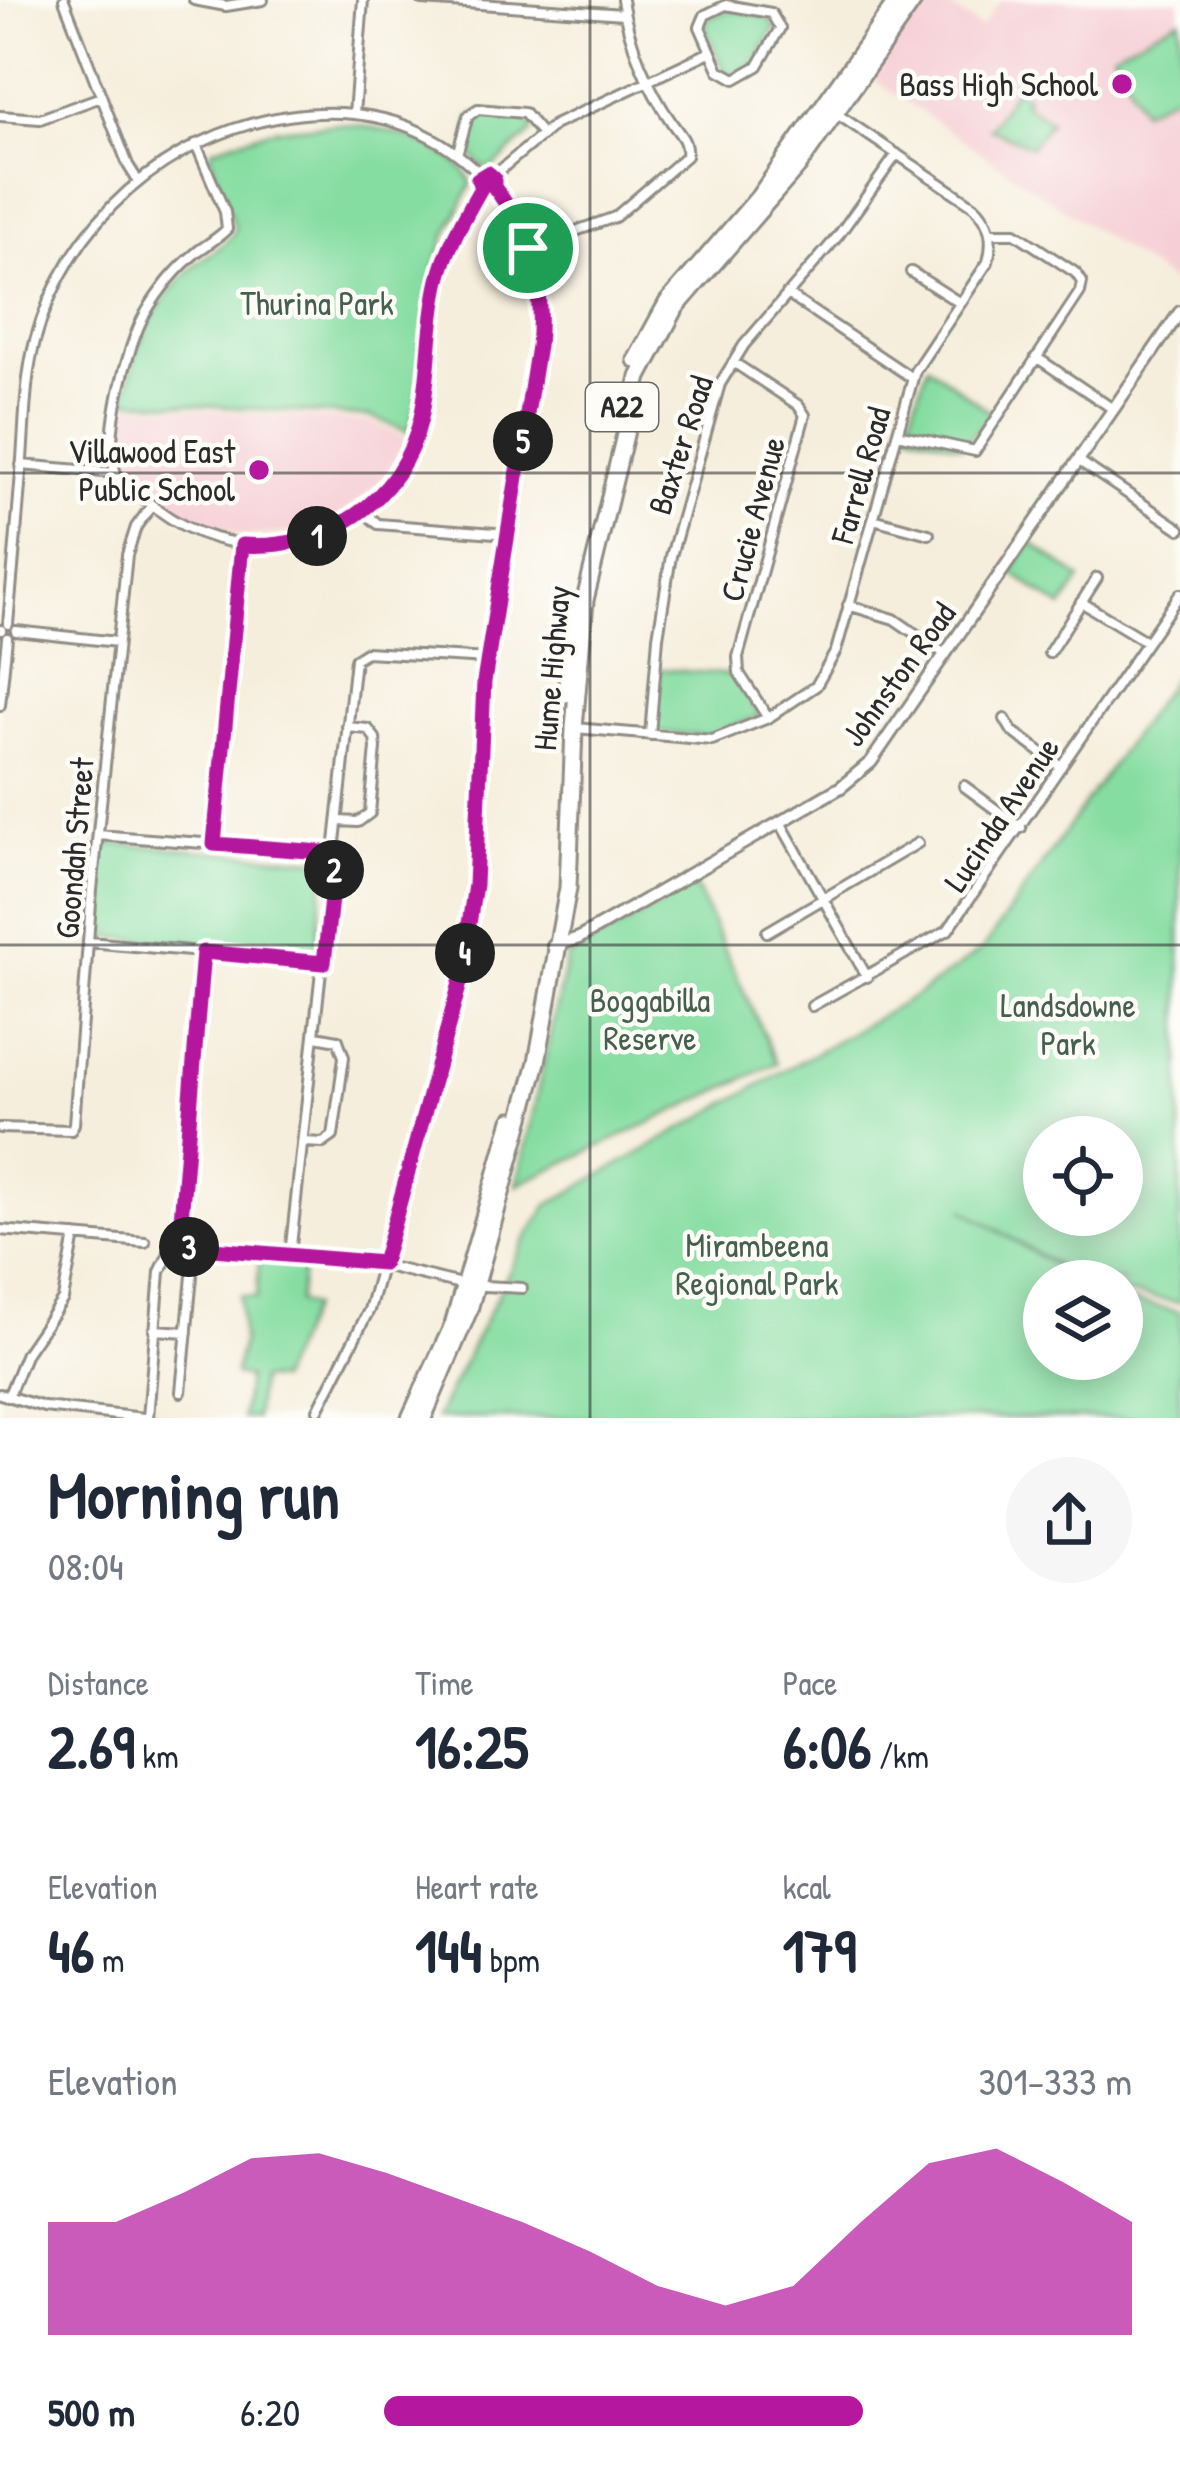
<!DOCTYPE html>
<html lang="en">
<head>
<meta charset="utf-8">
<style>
  body { margin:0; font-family:"Patrick Hand",sans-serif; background:#f6f6f7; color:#1f2937; height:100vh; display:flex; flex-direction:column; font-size:45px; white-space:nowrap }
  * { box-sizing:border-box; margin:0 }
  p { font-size:39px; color:#747a83 }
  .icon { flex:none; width:66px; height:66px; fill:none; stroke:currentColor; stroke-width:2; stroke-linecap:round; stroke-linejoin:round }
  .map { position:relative; height:1418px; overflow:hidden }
  .panel { display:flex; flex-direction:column; background:#fff; flex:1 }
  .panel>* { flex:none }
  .buttons { position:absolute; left:1023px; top:1116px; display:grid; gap:24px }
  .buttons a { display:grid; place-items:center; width:120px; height:120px; border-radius:50%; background:#fff; box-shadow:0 6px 30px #0003; font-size:60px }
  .pin { position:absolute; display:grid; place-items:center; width:102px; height:102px; color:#fff; margin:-51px; border:6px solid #fff; border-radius:50%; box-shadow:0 3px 12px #0007 }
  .km { position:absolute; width:60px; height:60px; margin:-30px; border-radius:50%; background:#222; color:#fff; font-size:33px; line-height:60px; text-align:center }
  .round { display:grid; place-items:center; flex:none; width:126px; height:126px; border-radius:63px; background:#f6f6f7 }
  .summary { display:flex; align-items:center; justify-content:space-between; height:204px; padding:0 48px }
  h1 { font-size:66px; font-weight:700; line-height:90px }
  .metrics { display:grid; grid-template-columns:repeat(3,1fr); gap:18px; height:204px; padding:12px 48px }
  .metrics div { display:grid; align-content:center }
  .metrics b { font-size:60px; font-weight:700 }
  .metrics small { font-size:33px; font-weight:400 }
  .metrics p { font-size:33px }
  .chart { height:336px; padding:24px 48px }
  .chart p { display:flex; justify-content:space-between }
  .chart svg { width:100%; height:216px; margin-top:12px; fill:#b5179e; opacity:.7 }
  ul { padding:0 48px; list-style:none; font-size:39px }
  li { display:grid; grid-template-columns:192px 144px 1fr; align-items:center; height:90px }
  li i { height:30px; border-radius:15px; background:#b5179e }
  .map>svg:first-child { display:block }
  .built { fill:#f6cfd6 }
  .grass { fill:url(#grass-tufts); stroke:#588466; stroke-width:3 }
  .park { fill:#85dda1; stroke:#588466; stroke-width:3; fill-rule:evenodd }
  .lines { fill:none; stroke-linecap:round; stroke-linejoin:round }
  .minor-casing { stroke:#908c84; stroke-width:14 }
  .tertiary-casing { stroke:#908c84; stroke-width:16 }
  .trunk-casing { stroke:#908c84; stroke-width:21 }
  .minor { stroke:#fff; stroke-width:8 }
  .tertiary { stroke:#fff; stroke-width:10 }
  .trunk { stroke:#fff; stroke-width:15 }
  .route-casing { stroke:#fff; stroke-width:24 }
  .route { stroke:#b5179e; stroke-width:15 }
  .grid { fill:none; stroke:#2b2b2b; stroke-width:3; stroke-opacity:0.55 }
  .poi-dot { fill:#b5179e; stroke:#fdfcf7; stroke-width:4.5 }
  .labels { text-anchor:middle; stroke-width:9; stroke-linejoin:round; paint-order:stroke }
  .shield { fill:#fdfcf7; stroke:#6a6a68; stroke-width:3 }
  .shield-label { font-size:30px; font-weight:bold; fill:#2b2b2b }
  .poi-label { font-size:33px; fill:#2b2b2b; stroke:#fdfcf7; text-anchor:end }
  .park-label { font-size:33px; fill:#46604e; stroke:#fdfcf7 }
  .street-label { font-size:33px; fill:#2b2b2b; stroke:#fdfcf7 }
</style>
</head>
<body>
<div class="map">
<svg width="1180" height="1418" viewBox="0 0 1180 1418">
  <defs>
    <pattern id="grass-tufts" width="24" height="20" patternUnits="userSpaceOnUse" patternTransform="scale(3)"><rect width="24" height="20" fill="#85dda1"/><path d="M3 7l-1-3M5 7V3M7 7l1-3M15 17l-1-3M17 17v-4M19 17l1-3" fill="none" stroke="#73be8b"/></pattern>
  </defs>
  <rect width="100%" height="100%" fill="#fdfcf7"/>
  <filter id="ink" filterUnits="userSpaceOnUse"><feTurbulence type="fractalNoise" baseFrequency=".00833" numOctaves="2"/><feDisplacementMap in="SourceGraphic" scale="24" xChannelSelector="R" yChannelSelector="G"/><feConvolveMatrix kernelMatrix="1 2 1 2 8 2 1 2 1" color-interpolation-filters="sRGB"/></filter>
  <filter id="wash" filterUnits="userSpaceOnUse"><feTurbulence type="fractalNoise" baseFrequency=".004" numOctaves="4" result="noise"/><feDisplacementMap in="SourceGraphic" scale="48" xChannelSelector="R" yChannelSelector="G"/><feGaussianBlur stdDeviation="2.7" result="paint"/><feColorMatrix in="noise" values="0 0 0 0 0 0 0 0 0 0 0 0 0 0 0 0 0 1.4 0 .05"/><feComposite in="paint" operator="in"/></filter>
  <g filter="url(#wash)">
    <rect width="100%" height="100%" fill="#f6eedc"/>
    <path class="built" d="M926,0h14l41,28 20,-28h179v288l-307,-209z
      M125,404l246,18 36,16 -25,42 -39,34 -38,17 -62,5 -55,-18 -59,-45 -7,-17z"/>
    <path class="grass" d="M1016,87l10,10 -3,6 27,18 -19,26 -42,-19z"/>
    <path class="park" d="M728,10l39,6 8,12 -22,37 -21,10 -8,-5 -19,-42 4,-10z
      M1180,19v72l-38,19 -29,-57z
      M477,113l43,2 12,11v6l-39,35 -9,1 -17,-19 4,-31z
      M339,124c41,2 113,19 133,59l-27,55 -14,42 -14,120 -8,32 -37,-15 -246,-17c6,-51 29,-98 67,-133 14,-13 34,-20 42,-38l-25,-75 3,-6 61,-19z
      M928,365l64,49 -31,32 -55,-16z
      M1031,542l50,37 -19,29 -51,-36z
      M1180,668v635l-58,-11v-11h-39l-120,-72 115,72h-34v78h78v-60l58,13v106h-744l86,-172 26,-41 371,-211 63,-44zM1044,1137h78v78h-78z
      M660,669l72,6 28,41 -52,20 -54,-4z
      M104,843l221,17 -9,95 -220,-19z
      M695,886l82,177 -260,122 50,-228z
      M259,1256l45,5 -6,40 13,6 -33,73 -18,-1 -5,39h-13l5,-40 -13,-3 8,-34 -2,-45 17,2z"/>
  </g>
  <g filter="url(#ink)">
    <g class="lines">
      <g class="minor-casing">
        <path id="minor" d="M64,0l64,165 10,16
          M194,0l32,6 37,-6
          M422,0l202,14
          M726,5l45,8 9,15 -22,38 -23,13 -16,-9 -19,-43 5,-12z
          M354,114l9,-114
          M0,116l40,3 61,-22
          M196,144l29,68 2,17c-9,9 -19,15 -29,22 -21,17 -39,39 -53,63 -17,29 -43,127 -29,159 7,14 29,26 41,36 72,54 169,47 229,-22 47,-55 37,-124 49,-190 7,-40 25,-75 46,-109l-3,-6 3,-7
          M458,151l10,-35 10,-7 46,4 17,20
          M493,176l61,-51 156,-73
          M528,248l87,-31 71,-61c2,-15 -6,-21 -14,-33 -25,-36 -43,-80 -50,-123
          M911,272l49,31
          M787,294l125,84
          M1036,357l77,52
          M733,362l65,43 7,10 -67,242 1,16 29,45
          M897,434l78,17 105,-159 2,-10 -6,-9 -61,-40h-25
          M1079,461l101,68
          M21,465l95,8
          M364,512l14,12 130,10
          M873,519l56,15
          M1081,602l66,40
          M848,605l46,14 51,35
          M8,624c5,-55 10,-110 14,-165 3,-40 3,-80 13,-118 32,-119 132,-207 253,-225 74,-11 140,6 193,59
          M0,630h1
          M16,631l101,11
          M1049,653l48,-75
          M0,705l7,-67
          M1005,719l7,12 49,36
          M575,728l137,12 56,-22 48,-32 20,-35 79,-280 73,-109c6,-22 3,-40 -14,-56l-137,-92
          M650,735l8,-98 13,-81 49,-172 24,-39 94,-109 59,-82
          M964,786l57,42
          M339,821l19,1 12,-9 6,-65 -1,-10 -7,-9 -21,-2
          M780,822l87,155
          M98,835l238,18
          M214,844l28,-299
          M767,932l151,-89
          M89,942l235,21
          M812,1006l136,-76 232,-336
          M0,1128l71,2 3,-6 18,-234 35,-335 9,-28 16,-22
          M304,1142l19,1 10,-7 11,-79 -6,-17 -22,-4
          M0,1230l145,12
          M179,1238l24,-286
          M170 1248a9 9 0 1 1 18 0a9 9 0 1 1-18 0Z
          M188,1247l177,14 100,24 57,3
          M290,1255l65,-596 11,-7 122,7
          M154,1330l33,2
          M181,1392l11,-116
          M0,1394l44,13 100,11
          M8,1397l18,-44 37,-54 12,-63
          M318,1410l51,-100 91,-327 15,-98 10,-203 56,-359c-2,-51 -15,-97 -48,-136
          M148,1418l12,-146 10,-21"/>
      </g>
      <g class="tertiary-casing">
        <path id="tertiary" d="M553,946l26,-8 262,-151 30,-25 309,-450"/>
      </g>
      <g class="trunk-casing">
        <path id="trunk" d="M636,360l31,-57 91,-105 140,-198
          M566,694l8,-90
          M410,1418l43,-93 59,-205
          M423,1418l46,-108 68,-248 31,-174 6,-160 11,-128 54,-223 37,-70 122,-141 116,-166"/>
      </g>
      <use href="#minor" class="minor"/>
      <use href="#tertiary" class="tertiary"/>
      <use href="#trunk" class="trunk"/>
    </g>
  </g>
  <g class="lines" filter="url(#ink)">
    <g class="route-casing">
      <path id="route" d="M488,173l6,5v9c36,46 50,100 44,159l-54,336 -9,203 -15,98 -77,280 -195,-16 -9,-9 1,-6 23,-280 121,11 12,-110 -122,-9 28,-299c83,6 160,-43 179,-127 10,-46 7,-93 18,-138 8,-33 25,-62 42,-92l-3,-9z"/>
    </g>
    <use href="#route" class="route"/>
  </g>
  <path class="grid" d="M590,0v1418M0,473h1180M0,945h1180"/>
  <g class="poi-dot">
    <circle cx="1122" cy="84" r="12"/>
    <circle cx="259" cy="470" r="12"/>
  </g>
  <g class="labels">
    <rect class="shield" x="586" y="383" width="72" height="48" rx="9"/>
    <g class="shield-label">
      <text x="622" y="417">A22</text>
    </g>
    <g class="poi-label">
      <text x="1098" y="96">Bass High School</text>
      <text x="235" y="463">Villawood East<tspan x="235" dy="38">Public School</tspan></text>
    </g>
    <g class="park-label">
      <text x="317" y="315">Thurina Park</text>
      <text x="650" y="1012">Boggabilla<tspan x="650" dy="38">Reserve</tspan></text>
      <text x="1068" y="1017">Landsdowne<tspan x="1068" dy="38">Park</tspan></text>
      <text x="757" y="1257">Mirambeena<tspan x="757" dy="38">Regional Park</tspan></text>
    </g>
    <g class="street-label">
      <text transform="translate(680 445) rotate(-72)" y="12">Baxter Road</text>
      <text transform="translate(860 475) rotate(-74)" y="12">Farrell Road</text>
      <text transform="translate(752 519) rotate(-75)" y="12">Crucie Avenue</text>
      <text transform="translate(551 668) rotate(-85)" y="12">Hume Highway</text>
      <text transform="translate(898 674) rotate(-54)" y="12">Johnston Road</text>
      <text transform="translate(1001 814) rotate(-56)" y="12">Lucinda Avenue</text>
      <text transform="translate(74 848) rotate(-85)" y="12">Goondah Street</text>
    </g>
  </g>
</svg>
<div class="buttons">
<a><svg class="icon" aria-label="locate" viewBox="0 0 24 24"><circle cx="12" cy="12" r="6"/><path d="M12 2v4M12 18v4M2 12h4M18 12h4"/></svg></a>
<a><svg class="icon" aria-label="layers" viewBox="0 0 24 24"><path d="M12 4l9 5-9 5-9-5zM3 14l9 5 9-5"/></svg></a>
</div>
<div class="pin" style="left:528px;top:248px;background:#1e9e55"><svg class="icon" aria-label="arrive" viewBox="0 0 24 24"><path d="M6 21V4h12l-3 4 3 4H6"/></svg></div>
<b class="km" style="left:317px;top:536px">1</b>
<b class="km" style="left:334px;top:870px">2</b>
<b class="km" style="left:189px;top:1247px">3</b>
<b class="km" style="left:465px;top:953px">4</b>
<b class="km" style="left:523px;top:441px">5</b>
</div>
<section class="panel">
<div class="summary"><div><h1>Morning run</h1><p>08:04</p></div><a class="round"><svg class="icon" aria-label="share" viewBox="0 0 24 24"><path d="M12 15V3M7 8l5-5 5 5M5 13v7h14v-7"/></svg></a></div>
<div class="metrics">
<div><p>Distance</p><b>2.69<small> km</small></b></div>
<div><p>Time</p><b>16:25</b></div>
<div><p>Pace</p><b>6:06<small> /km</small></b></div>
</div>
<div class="metrics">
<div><p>Elevation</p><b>46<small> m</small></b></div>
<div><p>Heart rate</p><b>144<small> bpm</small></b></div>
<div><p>kcal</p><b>179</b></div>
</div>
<div class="chart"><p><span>Elevation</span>301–333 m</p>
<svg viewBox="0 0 160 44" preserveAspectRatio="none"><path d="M0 44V21L10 21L20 15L30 8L40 7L50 11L60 16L70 21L80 27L90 34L100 38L110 34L120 21L130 9L140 6L150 13L160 21V44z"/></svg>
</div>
<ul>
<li><b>500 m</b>6:20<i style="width:64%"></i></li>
</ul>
</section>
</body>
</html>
